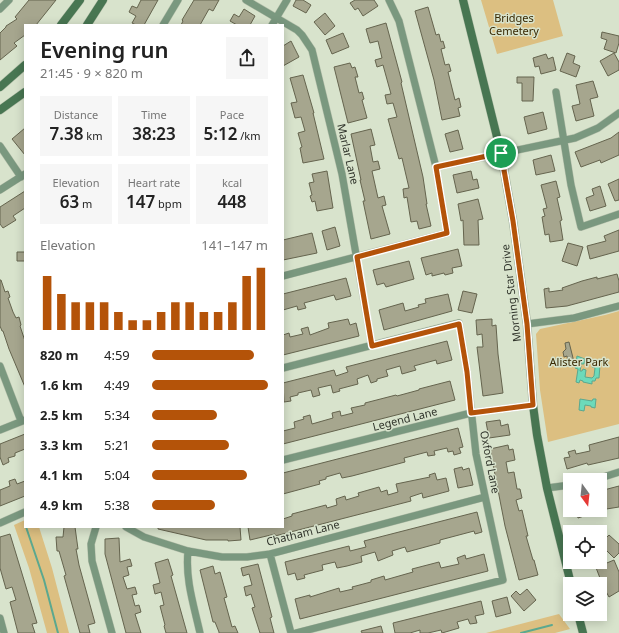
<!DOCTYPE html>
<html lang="en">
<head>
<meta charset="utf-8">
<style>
  body { margin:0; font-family:"Noto Sans",sans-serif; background:#f6f6f6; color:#222; height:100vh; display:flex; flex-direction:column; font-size:15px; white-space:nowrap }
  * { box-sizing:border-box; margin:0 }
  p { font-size:13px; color:#767676 }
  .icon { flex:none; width:22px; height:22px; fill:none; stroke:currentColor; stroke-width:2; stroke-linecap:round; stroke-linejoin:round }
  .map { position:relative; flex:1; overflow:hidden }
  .panel { position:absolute; left:24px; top:24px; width:260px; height:504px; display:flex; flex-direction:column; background:#fff; border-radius:0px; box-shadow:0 2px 10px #0003 }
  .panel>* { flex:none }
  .needle { width:26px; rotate:165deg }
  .controls { position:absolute; left:563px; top:473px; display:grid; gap:8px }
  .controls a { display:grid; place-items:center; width:44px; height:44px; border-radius:0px; background:#fff; box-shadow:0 2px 10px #0003; font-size:20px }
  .pin { position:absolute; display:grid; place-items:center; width:34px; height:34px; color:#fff; margin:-17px; border:2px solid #fff; border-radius:50%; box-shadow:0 1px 4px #0007 }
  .round { display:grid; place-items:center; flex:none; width:42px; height:42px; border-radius:0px; background:#f6f6f6 }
  .headline { display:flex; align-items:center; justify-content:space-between; height:68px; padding:0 16px }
  h1 { font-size:22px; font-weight:600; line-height:30px }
  .metrics { display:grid; grid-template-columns:repeat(3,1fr); gap:6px; height:68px; padding:4px 16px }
  .metrics div { display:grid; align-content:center; border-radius:0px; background:#f6f6f6; text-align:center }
  .metrics b { font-size:17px; font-weight:600 }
  .metrics small { font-size:11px; font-weight:400 }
  .metrics p { font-size:11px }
  .chart { height:112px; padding:8px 16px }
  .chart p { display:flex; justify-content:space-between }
  .chart svg { width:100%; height:72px; margin-top:4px; stroke:#b45309; stroke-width:6 }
  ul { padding:0 16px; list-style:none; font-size:13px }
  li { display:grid; grid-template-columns:64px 48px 1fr; align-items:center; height:30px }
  li i { height:10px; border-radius:5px; background:#b45309 }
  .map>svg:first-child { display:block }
  .green { fill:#dcbf81 }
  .water { fill:#6ddaba; stroke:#5ba88f }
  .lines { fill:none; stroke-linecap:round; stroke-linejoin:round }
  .stream { stroke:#5ba88f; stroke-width:2 }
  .building { fill:#a6a68e; stroke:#65644e }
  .street-casing { stroke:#b6c0ac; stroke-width:8 }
  .secondary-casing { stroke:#b6c0ac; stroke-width:9 }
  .street { stroke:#7a987f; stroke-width:7 }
  .secondary { stroke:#487652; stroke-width:8 }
  .route-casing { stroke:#fff; stroke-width:8 }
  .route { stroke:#b45309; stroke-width:5 }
  .labels { text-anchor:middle; stroke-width:3; stroke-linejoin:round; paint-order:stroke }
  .park-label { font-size:11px; fill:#392903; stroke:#d8e3cc }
  .street-label { font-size:11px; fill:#30342b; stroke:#d8e3cc }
</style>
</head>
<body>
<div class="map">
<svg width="619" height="633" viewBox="0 0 619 633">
  <rect width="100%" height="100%" fill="#d8e3cc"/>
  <path class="green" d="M481,0h72l10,36 -66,18z
    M619,311v113l-71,18 -8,-52 -4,-56 4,-5 65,-14z
    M25,520v7h14l13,41 17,65h-22l-18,-65 -15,-43z
    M559,614l11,15 -15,4h-69z"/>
  <path class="water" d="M577,356l8,3 -1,5h-3l1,-2h-2l-1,4h2l-1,5h2l1,-2 3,1 -1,7 7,1 2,-2 1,-8 -3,-1 1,-4 7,2 -1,13h-3l-1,3h-3v3l-9,-2v-1l-3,-1 -1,3 -3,-1 2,-13 -3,-1z
    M580,399l12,2 1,-2h3l-1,9 -4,-1v-1l-6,-1 -1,6 -5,-1z"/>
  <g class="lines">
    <path class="stream" d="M26,527l18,53 14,53
      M521,633l31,-8"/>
  </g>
  <path class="building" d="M29,0h27l-20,25h-11v10l-11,8 3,3 -17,14v-27l6,-6v-1l11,-7 -2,-2z
    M141,0h17l-14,25h-8l-4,-2 4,-7 -7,-4 3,-6 5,2z
    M194,0h25l-6,11 -4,-2 -9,16h-19l2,-4 -1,-1z
    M296,0h7l8,5 -5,8 -13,-7z
    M355,0h19l4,6 -15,10 -5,-8 -3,2 -5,-7z
    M428,7l8,28 3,-1 2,8 2,-1 2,7 -4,1 4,16 4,-1 2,7 -3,1 7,28 4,-2 2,9 -3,1 2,8 -18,4 -8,-40 -19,-69z
    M244,9l11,7 -5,9h-13l-7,-4 4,-7 5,3z
    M325,13l10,13 -10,9 -11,-13z
    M386,23l16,59 -1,1 22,94 4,27h-1l5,22 -12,3 -2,-8 -6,1 -4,-25 -3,1 -1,-9 6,-1 -7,-30 -3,1 -11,-40 9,-2 -4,-14 -6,1 -2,-9 6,-1 -8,-29 -6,2 -2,-7 7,-2 -4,-17 -8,2 -4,-14z
    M602,32l17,4v7l-3,10 -12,-4 3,-9 -6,-2z
    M343,33l6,14 -17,7 -6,-14z
    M291,41l8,16 -16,9v-20z
    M567,53l8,3 -2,7 7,3 -4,11 -16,-6z
    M614,53l5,9v8l-11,6 -8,-15z
    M546,54l2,5 5,-2 3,13 -15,4 -2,-8 -4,1 -2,-9z
    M350,63l2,5 3,-1 3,10h-3l4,16 3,-1 2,7 -2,1 5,18 -19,5 -14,-56z
    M303,75l11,38h-1l11,46 -21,4 -3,-15 2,-1 -4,-14 7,-2 -4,-14 -6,1 -4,-15 6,-1 -7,-24z
    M517,77h17l-1,24h-11v-18h-5z
    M593,81l5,16 -8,2 4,17 -18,5 -4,-15 8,-2 -4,-19z
    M543,112l4,17 -19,5 -4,-17z
    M25,128v27l-13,-16z
    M371,129l4,16 -5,1 3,16 5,-1 2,8 -8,2 6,27 6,-2 2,9 -4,1 8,28 -19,5 -8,-38h2l-5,-21h1l-10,-46z
    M458,130l5,19 -13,3 -5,-18z
    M619,132v23l-18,8 -1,-3 -19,7 -6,-15 36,-14z
    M551,155l4,16 -19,4 -3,-15z
    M327,171l6,37 -16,3 -2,-10 -3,1 -2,-6 2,-1 -3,-12 5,-1 -2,-8z
    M471,171l2,9 4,-1 2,9 -22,5 -4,-18z
    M619,179v21l-4,1 -7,-17z
    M556,181l4,16 -3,1 5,22 -2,1 3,19 -13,2 -1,-8 -4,1 -3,-18 3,-1 -2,-7 4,-1 -6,-23z
    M600,186l6,20 -16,5 -4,-13 8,-3 -2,-6z
    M25,191v17l-12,8 3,4 -13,8 -3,-4v-17z
    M478,199l5,20 -5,1 1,25h-15l-1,-25 -2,1 -3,-17z
    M335,227l5,19 -13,4 -5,-19z
    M619,230v21l-29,8 -3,-13 19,-5 -2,-5z
    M312,233l5,20 -34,7v-20z
    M568,243l15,4 -6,19 -15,-5z
    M458,249l4,17 -10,2 1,5 -8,2 -1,-2 -12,3v-3l-6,2 -5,-17z
    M17,252h8v9h-8z
    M409,261l5,18 -28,8 -2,-4 -7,2 -4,-15z
    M617,274l2,7v11l-52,14 -21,2 -2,-19 5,-1v4l14,-2 -1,-2 20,-7 15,-4v2z
    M346,278l5,18 -15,4 -2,-5 -30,8 2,5 -8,2 -1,-4 -14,4v-16z
    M0,280h1l4,12 3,-1 2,6 -2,1 5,14 3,6 3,-1 2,8 -1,1 5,15v46l-16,-38 -6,-18h-1l-2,-5z
    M463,291l14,3 -5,19 -14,-3z
    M448,294l4,17 -68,19 -5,-20 24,-7 2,8 14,-4 -1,-2 8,-2 -1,-4z
    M348,319l2,6 6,-2 3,13 -76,19v-20l6,-2 1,4 13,-3 -2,-5 7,-2 2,8 19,-7 -1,-5z
    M492,319v7l4,-1 2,29 5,39 -20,3 -6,-49h6l-1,-13 -5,1 -1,-15z
    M447,341l5,19 -15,4 -1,-4 -22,6 2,4 -14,4 -2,-8 -14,4 2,6 -11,3v2l-6,2 -3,-8 -11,4 1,5 -19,5 1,2 -7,2 -2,-8 -13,3 2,7 -7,2 -2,-7 -13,3v2l-8,2 1,4 -7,1 -1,-19 51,-13 2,6 12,-4 -2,-5z
    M569,342l5,20 -6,1 -1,-7 -3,1 -1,-5 3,-3 -1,-6z
    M450,381l5,19 -172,44v-13l12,-3 -1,-6 10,-3 -1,-2 7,-2 2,9 21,-6 -1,-5 8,-2 1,5 12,-3 -2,-5 14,-3v-2l31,-8 1,1 22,-6v-1z
    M500,420l1,6 7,-2 2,11 -21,3 -3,-16z
    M458,428l5,19 -4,1 2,5 -7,2 -1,-4 -5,1 -1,-4 -13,3 1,4 -7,1 -1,-4 -23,6 1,4 -53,14 -10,2 -2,-5 -14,4v2l-7,2 1,3 -37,10v-21z
    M25,434v15l-10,4v3l-7,2 1,4 -6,3 -3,-8v-13z
    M619,437v21l-31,7 -1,-2 -20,6 -3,-11 6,-1 -2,-5 7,-2 1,4 14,-3 -1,-6z
    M508,445l1,5 4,-1 2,11 -9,2 2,11 6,-1 3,17h3l2,9 -6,2 3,11 3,-1 6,26h-2l7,24h1l4,15 -19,5 -14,-54 -15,-77z
    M462,467l1,3 6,-2 4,17 -15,3 -4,-19z
    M435,473l2,7 9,-2 3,13 -26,7 -1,-5 -12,4 1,4 -136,35v-2l-25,6 -2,-13h35v-8l9,-3v-2l34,-9 1,3 10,-3 -1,-6 9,-3 1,4 13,-4 -1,-3 21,-6 2,5 6,-2 1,5 10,-3 -2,-8 34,-7 -1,-2z
    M15,479l2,5 8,-3v15l-25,10v-16l10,-4 -1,-5z
    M619,486v21l-19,3v-19z
    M576,510h13l1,4 -12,4z
    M477,512l5,20 -7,2 -1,-3 -34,9v3l-33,9 -2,-5 -13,4 1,4 -15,6 -3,-9 -14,4 1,6 -15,4 -10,2 -2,-6 -13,3 1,5 -19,5 1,3 -8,2 -2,-7 -7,2 -3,-13 64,-16 1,5 16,-4 -2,-6z
    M64,527h11l3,22h-2l3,16 16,58 -7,2 2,8h-10l-16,-57 2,-1 -7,-24h-2l-1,-14h7z
    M158,527h82l1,13 -13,1v-1h-22l-48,-11z
    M10,534l27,89 -5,1 3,9h-17l-8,-31 6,-2 -4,-13 -6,2 -6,-21v-31z
    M609,535l10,9v9l-5,5 -14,-14z
    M119,538l1,24 10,-3 2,7 -5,1 2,8 -6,2 4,12 8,-2 2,7 -5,1 3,11 4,-1 2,7 -6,2 6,19h-15l-21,-79v-15z
    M484,554l4,17 -188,48 -5,-20 15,-4v2l29,-9 1,4 13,-3 -1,-2 19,-5v-2l13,-4 1,4 28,-8 -1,-3 27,-7 2,6 18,-4 -2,-6 8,-3 1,4z
    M168,559l5,16 -2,1 16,57h-21l-2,-7 1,-1 -5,-19 4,-1 -3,-13 -6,2 -2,-9 7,-2 -5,-20z
    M614,560l5,12v19l-10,6 -6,-11 -8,-21 6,-2 1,2z
    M258,564l14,53 -2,1 4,15h-14l-8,-25 3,-1 -4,-13 -5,2 -2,-9 8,-2 -3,-11 -6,2 -2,-8z
    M213,566l2,8 5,-2 7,25 -3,1 8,29 3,-1 3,7h-19v-1l-4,-10h-2l-13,-52z
    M527,589l9,11 -12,11 -13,-15 5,-5 4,4z
    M507,597l4,16 -15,4 -4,-16z
    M481,601l3,13 -9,2 2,7 -7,1 -2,-5 -11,3 2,6 -17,5 -1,-3 -13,3h-8v-3l-10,3h-15l-2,-10z
    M381,626l2,7h-21l-1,-2z"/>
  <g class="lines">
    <g class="street-casing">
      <path id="street" d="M246,0l51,30 5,5 10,15 30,124 30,172
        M0,9l9,-9
        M163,25l15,-25
        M272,25l15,-25
        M556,92l15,93 10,42 38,-13
        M0,146l21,31
        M436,167l139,-29 23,-10 21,-15
        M0,190l25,-16
        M283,276l164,-43 -11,-66 -37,-146 -10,-21
        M527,324l47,-6 45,-12
        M0,366l21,55
        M283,368l176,-45 8,49 9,82 27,126 -207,53
        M0,430l25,-10
        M283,460l188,-47 62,-8
        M594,480l25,-8
        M547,488l23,-3
        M0,523l25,-11
        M96,527l-5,17 1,17 20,72
        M126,527l18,10 44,14 34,6h25l23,-3 215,-57
        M188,551c-3,28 6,55 12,82
        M270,554l21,79
        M0,618l4,15"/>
    </g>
    <g class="secondary-casing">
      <path id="secondary" d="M463,0l38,153 12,68 14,103 6,81 4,30 10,53 24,96
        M61,25l19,-25
        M87,25l16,-25
        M0,87l25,-22
        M0,110l25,-18
        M578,614l5,19"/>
    </g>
    <use href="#street" class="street"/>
    <use href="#secondary" class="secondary"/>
  </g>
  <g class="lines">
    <g class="route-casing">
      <path id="route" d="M501,153l12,68 14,103 6,81 -62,8 -4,-41 -8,-48 -87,22 -15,-89 90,-24 -11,-66z"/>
    </g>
    <use href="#route" class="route"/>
  </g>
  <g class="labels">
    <g class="park-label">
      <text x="514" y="22">Bridges<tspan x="514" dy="13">Cemetery</tspan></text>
      <text x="579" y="366">Alister Park</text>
    </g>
    <g class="street-label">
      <text transform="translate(348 154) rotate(77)" y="4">Marlar Lane</text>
      <text transform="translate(511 293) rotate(-97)" y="4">Morning Star Drive</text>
      <text transform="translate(405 419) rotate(-14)" y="4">Legend Lane</text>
      <text transform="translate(490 462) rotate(79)" y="4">Oxford Lane</text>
      <text transform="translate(303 533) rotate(-14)" y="4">Chatham Lane</text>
    </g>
  </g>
</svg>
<div class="controls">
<a><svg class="needle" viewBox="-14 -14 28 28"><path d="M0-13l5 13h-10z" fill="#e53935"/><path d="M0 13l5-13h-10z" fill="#767676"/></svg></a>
<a><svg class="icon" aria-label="locate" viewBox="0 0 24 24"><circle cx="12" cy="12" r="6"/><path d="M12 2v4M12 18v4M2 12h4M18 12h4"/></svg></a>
<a><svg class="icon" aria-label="layers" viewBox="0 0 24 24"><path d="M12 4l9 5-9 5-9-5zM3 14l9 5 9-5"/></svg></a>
</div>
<div class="pin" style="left:501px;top:153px;background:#1e9e55"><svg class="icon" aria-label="arrive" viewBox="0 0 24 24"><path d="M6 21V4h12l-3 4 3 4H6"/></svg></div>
<section class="panel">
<div class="headline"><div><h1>Evening run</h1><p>21:45 · 9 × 820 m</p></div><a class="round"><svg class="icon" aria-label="share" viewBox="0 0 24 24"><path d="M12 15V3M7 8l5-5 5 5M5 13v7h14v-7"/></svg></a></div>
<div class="metrics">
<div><p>Distance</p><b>7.38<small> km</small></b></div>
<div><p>Time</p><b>38:23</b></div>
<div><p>Pace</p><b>5:12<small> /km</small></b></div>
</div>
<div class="metrics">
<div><p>Elevation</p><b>63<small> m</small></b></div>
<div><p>Heart rate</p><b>147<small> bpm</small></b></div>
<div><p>kcal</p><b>448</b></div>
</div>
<div class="chart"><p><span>Elevation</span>141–147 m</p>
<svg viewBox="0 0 160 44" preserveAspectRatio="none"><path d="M5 44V11M15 44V22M25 44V27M35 44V27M45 44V27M55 44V33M65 44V38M75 44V38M85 44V33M95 44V27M105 44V27M115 44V33M125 44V33M135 44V27M145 44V11M155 44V6"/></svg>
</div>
<ul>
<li><b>820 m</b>4:59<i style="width:88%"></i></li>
<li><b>1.6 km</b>4:49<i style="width:100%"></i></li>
<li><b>2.5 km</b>5:34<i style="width:56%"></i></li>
<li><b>3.3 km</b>5:21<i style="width:66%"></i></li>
<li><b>4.1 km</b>5:04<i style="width:82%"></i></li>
<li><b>4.9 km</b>5:38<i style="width:54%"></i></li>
</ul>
</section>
</div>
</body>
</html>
